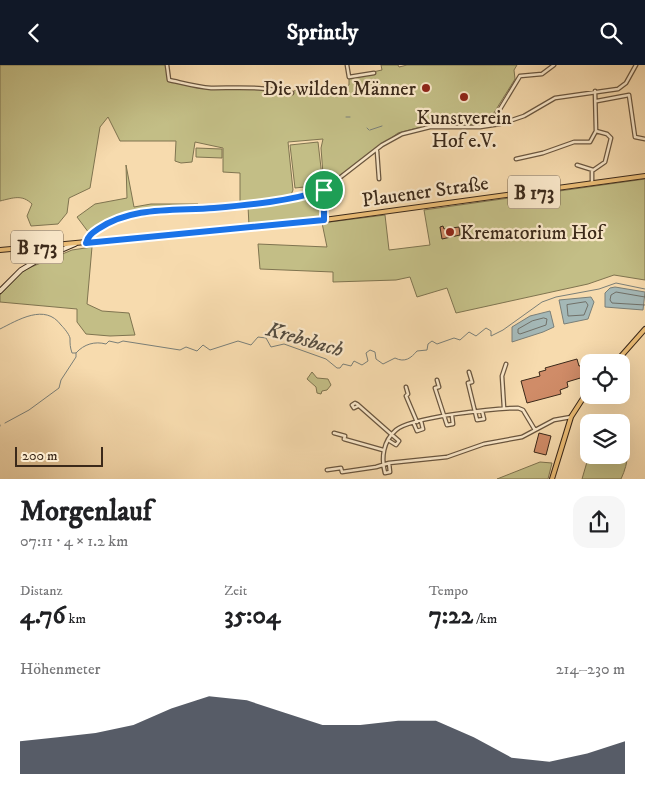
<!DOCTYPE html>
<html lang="de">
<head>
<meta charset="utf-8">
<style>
  body { margin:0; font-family:"IM FELL DW Pica",serif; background:#f6f6f6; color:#202124; height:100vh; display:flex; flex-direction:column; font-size:19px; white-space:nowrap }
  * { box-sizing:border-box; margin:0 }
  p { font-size:16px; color:#757577 }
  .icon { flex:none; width:28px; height:28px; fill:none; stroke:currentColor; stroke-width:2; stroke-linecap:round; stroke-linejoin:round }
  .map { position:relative; height:414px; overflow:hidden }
  .sheet { display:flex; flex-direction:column; background:#fff; flex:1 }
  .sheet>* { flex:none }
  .buttons { position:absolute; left:580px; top:289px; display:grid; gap:10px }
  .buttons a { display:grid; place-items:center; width:50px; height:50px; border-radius:10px; background:#fff; box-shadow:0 5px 20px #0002; font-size:25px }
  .scale { position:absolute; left:15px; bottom:12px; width:88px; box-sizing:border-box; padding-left:5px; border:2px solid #3b291a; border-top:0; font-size:14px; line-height:18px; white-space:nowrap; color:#3b291a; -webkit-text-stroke:4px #fae8ca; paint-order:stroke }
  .pin { position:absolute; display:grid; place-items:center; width:42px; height:42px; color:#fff; margin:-21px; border:2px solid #fff; border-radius:50%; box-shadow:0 1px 5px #0007 }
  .round { display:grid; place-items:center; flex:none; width:52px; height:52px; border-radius:15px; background:#f6f6f6 }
  .head { display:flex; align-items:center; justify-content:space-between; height:85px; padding:0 20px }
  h1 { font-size:28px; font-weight:700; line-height:38px }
  .metrics { display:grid; grid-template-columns:repeat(3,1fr); gap:8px; height:85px; padding:5px 20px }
  .metrics div { display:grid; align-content:center }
  .metrics b { font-size:25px; font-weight:700 }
  .metrics small { font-size:14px; font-weight:400 }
  .metrics p { font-size:14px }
  .chart { height:140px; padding:10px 20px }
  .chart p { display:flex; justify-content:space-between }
  .chart svg { width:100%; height:90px; margin-top:5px; fill:#111827; opacity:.7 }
  header { display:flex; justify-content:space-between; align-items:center; height:65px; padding:0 20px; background:#111827; color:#fff; font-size:22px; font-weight:700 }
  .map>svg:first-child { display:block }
  .green { fill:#c3be86; stroke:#7f7450 }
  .water { fill:#a4b8b7; stroke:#7a7f78 }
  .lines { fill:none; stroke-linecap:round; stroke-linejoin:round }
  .shore { stroke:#707068; stroke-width:1 }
  .stream { stroke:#7a7f78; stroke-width:1 }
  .building { fill:#d08c68; stroke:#3b291a }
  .street-casing { stroke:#6a563f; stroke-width:5 }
  .secondary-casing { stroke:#3b291a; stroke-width:6 }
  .primary-casing { stroke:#3b291a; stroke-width:6 }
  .street { stroke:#fae8ca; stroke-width:2.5 }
  .secondary { stroke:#fae8ca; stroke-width:4 }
  .primary { stroke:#ecbe77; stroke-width:4 }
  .route-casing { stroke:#fff; stroke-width:10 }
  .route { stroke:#1a73e8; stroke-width:6 }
  .poi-dot { fill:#8f2418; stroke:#fae8ca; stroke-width:2 }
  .labels { text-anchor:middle; stroke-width:4.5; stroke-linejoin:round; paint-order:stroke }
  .shield { fill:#fae8ca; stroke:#74624f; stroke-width:1 }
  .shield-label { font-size:19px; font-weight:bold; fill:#3b291a }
  .poi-label { font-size:20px; fill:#3b291a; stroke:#fae8ca; text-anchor:end }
  .street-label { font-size:20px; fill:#3b291a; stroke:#fae8ca }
  .water-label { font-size:21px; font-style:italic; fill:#554d41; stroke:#fae8ca }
</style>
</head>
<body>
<header><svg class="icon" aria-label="back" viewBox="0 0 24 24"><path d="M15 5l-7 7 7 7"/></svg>Sprintly<svg class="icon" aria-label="search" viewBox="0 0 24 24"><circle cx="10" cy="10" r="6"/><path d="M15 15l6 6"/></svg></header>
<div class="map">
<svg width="645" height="414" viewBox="0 0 645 414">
  <rect width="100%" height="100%" fill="#f7dbae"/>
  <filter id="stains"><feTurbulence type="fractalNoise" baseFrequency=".004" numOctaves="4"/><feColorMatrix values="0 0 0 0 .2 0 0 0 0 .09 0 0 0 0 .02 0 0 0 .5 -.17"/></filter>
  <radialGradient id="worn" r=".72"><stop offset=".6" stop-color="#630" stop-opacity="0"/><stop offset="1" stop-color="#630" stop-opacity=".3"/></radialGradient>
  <path class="green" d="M0,0h167l2,15 41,8h58l24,4 10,-5 41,1 6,-3v-8l33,-7 -1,-5h17l1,2 8,-2h110l-3,5 1,9 -23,37 -6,6 -13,3 -14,-2 -34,3 -27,7 -74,54 -3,-39 2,-9 -35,3 5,48 -3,7 -50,5v-29l-17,-1v-24l-28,-6 -3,20 -11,1 -6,-2 1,-20h-56l-12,-24 -8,10 -10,61 -21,10 -2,15 -9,11 -27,2 -4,-10 5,-12c-10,-10 -19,-6 -32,-3z
    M318,77l5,43 -28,3 -5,-43z
    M196,83l26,1v9l-26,-1z
    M126,100l8,42 17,-3h47l-1,1c-30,3 -65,3 -92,17 -6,3 -11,8 -16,11l-12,-16 18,-13 32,-6z
    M645,114v101l-31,-5 -26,9 -132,29 -9,-25 -30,9 -7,-20 -14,3 -63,2v-10l-73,-3 -2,-25 69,3 -5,-24 63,-8 4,35 41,-5 -6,-35z
    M323,128v26l-74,7 -1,-20z
    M92,182l-5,57 15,7 27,2 6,22 -25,1 -24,-2 -9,-12v-13l-77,-7v-7l24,-25 48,-20z
    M312,307l5,6 11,1 3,6 -4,5 -5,1 -1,3 -4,-1 -1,-6 -9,-8z
    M621,362l3,1c6,18 5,34 -3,51h-39l7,-24h32z
    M540,397l12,1 -4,16h-51z"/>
  <path class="water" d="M615,222l30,5 -2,18 -38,-3v-14l5,-5z
    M591,232l3,5 -6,17 -24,5 -5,-24z
    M550,246l4,16 -11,5 -31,10v-15l18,-11z"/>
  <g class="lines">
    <path class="shore" d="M645,232l-29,-5 -5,3 -1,5 2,3 33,2
      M586,237l2,3 -4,10 -16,1 -1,-11z
      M544,253l3,1 -1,6 -26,9 -2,-1v-4l14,-8z"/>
    <path class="stream" d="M346,52h4
      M367,63l2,2
      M370,65l12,-4
      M0,264c18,-9 45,-26 61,-4 3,3 8,9 9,13 0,6 0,9 2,15h4c8,-9 19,-12 30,-9l3,-3 9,2 5,-2 57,9 6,-3 11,4 6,-6 7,5 28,-9 13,4 7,-8 8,1 5,9 13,-3 42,15 11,9h3l3,-4 8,2 3,-5 8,4 6,-4 -2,-8 4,-3 5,2 1,7 7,5 12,-6c10,5 16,0 22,-7l10,-1 1,-6 4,-3 5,3 17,-6 6,2 9,-8 7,4 10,-8 5,3v5l12,-6 39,-28 14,-5 43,-8 17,-6 29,6
      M5,358l24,-13 30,-22 2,-8 15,-23v-4
      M0,361v-1"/>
  </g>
  <path class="building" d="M443,161l1,3 15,-2 1,8 -18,4 -2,-12z
    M577,294l2,7 5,-1 3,11 -20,6 1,5 -8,3 1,4 -34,9 -6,-22 19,-5 -1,-4 7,-2 -1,-2z
    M539,368l12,3 -5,19 -12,-3z"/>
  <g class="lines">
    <g class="street-casing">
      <path id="street" d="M167,0l2,15c14,3 28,7 42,8 28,0 53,-2 81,5
        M347,0l2,12 25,-4
        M597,36l32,-6 6,42 10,2
        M484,61l10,-7 26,-43 22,-2 12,-9
        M377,86l2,28
        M516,94l27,-6 31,-11h16l6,-11 -1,-40
        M577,100l16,5
        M592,118v-12l13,-9 6,-24 -4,-4 -11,-3
        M324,155v-30
        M86,177l3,-6 18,-13 33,-10 31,-4 41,-1 96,-13 16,-5 58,-45 20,-11 28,-7h50l20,-3 24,-8 31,-18 63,-9 8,-6 10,-18
        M469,307l3,10 -4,1 9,37 7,-1 -2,-8
        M437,315l2,7 -4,1 12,37 6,-1 -1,-8
        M406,322l2,7 -2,2 11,26
        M358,341l-4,2 -2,-3 3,-2 2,1 42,37 -3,4 -8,-5
        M504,343l-2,-32 4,-12
        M414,359l3,7 6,-2 -2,-8
        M334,368l11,3 -1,3 39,11
        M389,398l1,9 -5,1c-4,-15 -2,-32 11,-43 15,-13 100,-22 122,-22l5,2 12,20
        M327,405l14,-2 1,4 34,-5 13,-4 58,-6 37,-13 38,-7 32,-17 17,-3"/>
    </g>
    <g class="secondary-casing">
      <path id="secondary" d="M0,226l21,-21 17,-10 37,-16"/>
    </g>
    <g class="primary-casing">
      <path id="primary" d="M0,185l324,-30 321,-44
        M615,298l30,-34
        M552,414l19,-62 18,-28"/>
    </g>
    <use href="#street" class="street"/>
    <use href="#secondary" class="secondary"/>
    <use href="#primary" class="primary"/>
  </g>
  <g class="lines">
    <g class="route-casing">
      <path id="route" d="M324,125v30l-238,23c2,-7 6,-10 12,-14 34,-23 77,-18 116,-21 36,-3 76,-7 110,-18z"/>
    </g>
    <use href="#route" class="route"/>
  </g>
  <g class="poi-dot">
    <circle cx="426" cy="23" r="5"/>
    <circle cx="464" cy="32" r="5"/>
    <circle cx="450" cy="167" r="5"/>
  </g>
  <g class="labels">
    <g class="shield">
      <rect x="508" y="110.5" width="52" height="33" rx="4"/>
      <rect x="11" y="165.5" width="52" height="33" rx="4"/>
    </g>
    <g class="shield-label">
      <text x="534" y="134">B 173</text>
      <text x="37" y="189">B 173</text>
    </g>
    <g class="poi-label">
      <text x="416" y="30">Die wilden Männer</text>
      <text x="464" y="59" text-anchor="middle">Kunstverein<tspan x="464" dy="23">Hof e.V.</tspan></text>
      <text x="460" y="174" text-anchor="start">Krematorium Hof</text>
    </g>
    <g class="street-label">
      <text transform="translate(425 126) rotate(-8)" y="7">Plauener Straße</text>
    </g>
    <g class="water-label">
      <text transform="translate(305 274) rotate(16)" y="7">Krebsbach</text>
    </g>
  </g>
  <rect width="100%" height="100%" filter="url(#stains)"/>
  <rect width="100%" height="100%" fill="url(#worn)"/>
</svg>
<div class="buttons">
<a><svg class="icon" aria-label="locate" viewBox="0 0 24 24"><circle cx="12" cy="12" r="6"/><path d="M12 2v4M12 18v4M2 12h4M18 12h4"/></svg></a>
<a><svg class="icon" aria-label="layers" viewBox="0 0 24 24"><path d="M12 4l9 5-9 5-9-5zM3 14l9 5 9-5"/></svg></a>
</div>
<div class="scale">200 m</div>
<div class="pin" style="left:324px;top:125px;background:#1e9e55"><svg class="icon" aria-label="arrive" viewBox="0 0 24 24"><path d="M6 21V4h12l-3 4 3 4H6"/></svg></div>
</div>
<section class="sheet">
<div class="head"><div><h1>Morgenlauf</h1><p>07:11 · 4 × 1.2 km</p></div><a class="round"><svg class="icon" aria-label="share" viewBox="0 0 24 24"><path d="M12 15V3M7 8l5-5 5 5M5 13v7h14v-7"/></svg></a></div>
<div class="metrics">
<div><p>Distanz</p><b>4.76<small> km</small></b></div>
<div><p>Zeit</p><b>35:04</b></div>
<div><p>Tempo</p><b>7:22<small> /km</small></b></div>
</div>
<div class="chart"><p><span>Höhenmeter</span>214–230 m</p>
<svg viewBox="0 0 160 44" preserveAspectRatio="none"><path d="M0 44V28L10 26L20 24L30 20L40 12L50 6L60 8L70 14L80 20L90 20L100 18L110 18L120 26L130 36L140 38L150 34L160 28V44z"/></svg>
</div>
</section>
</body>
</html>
